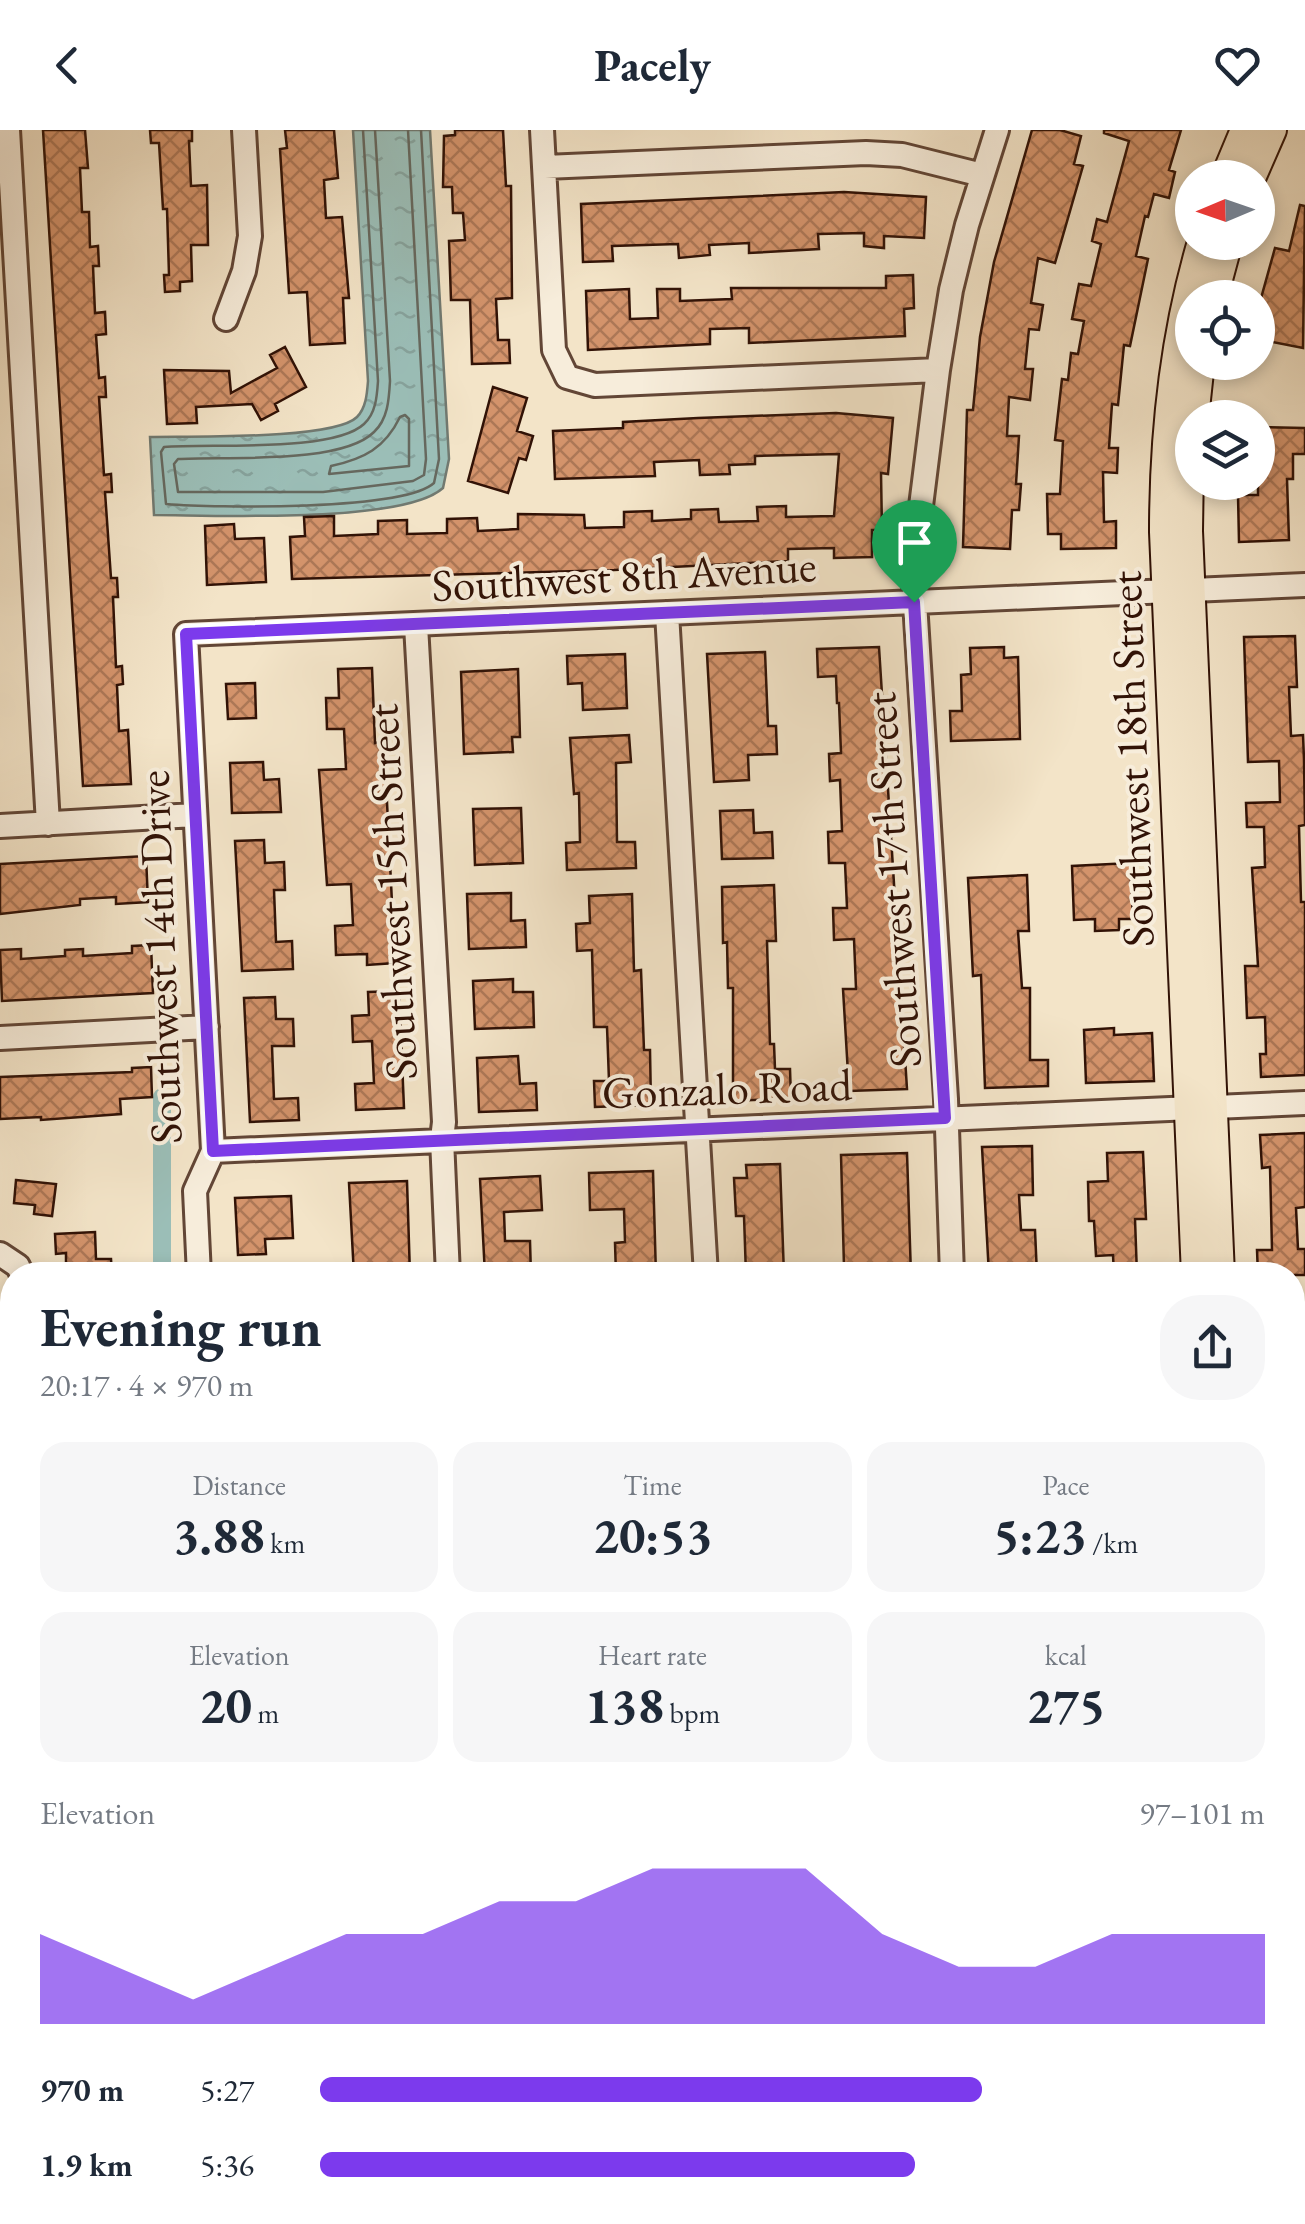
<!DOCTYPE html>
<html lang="en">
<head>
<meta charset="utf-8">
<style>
  body { margin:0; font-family:"EB Garamond",serif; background:#f6f6f7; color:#1f2937; height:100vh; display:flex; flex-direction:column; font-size:38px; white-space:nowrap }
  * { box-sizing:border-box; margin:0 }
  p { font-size:32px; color:#747a83 }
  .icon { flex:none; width:55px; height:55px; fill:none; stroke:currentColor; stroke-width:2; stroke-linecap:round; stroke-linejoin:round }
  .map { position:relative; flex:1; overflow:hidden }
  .side { position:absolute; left:0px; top:1132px; width:1305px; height:962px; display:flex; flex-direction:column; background:#fff; border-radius:40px 40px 0 0; box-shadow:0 5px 15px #0003 }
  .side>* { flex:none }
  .needle { width:65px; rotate:268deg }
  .controls { position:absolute; left:1175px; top:30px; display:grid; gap:20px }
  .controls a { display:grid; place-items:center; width:100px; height:100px; border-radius:50%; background:#fff; box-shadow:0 5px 15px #0003; font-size:50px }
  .pin { position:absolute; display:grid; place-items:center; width:85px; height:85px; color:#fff; margin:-102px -42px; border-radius:50% 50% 50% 0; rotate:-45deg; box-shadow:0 0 10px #0007 }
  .pin .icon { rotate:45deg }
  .round { display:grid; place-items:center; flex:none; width:105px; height:105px; border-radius:40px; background:#f6f6f7 }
  .overview { display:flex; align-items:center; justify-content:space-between; height:170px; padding:0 40px }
  h1 { font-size:55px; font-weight:700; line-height:75px }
  .figures { display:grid; grid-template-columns:repeat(3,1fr); gap:15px; height:170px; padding:10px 40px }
  .figures div { display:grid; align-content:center; border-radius:25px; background:#f6f6f7; text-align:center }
  .figures b { font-size:50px; font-weight:700 }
  .figures small { font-size:28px; font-weight:400 }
  .figures p { font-size:28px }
  .chart { height:280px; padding:20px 40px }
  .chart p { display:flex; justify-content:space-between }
  .chart svg { width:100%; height:180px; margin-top:10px; fill:#7c3aed; opacity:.7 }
  ul { padding:0 40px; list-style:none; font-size:32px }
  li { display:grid; grid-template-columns:160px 120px 1fr; align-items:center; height:75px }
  li i { height:25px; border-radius:12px; background:#7c3aed }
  header { display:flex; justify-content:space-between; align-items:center; height:130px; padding:0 40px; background:#fff; font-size:45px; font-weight:700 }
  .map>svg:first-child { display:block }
  .water { fill:url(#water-ripples); stroke:#717970; stroke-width:2.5 }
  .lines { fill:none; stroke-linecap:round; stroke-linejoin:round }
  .shore { stroke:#66685e; stroke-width:2.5 }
  .canal { stroke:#9bbeb7; stroke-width:18 }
  .building { fill:url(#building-cross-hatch); stroke:#311206; stroke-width:2.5 }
  .minor-casing { stroke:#624636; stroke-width:28 }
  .major-casing { stroke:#311206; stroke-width:32 }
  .minor { stroke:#f7eddb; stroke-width:22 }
  .major { stroke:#f3e4c8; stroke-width:28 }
  .route-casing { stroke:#fff; stroke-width:20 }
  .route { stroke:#7c3aed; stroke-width:12 }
  .labels { text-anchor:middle; stroke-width:8; stroke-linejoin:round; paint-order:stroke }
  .street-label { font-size:45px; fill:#311206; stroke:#f7eddb }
</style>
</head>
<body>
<header><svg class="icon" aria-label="back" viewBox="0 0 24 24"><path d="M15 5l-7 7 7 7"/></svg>Pacely<svg class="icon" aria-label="heart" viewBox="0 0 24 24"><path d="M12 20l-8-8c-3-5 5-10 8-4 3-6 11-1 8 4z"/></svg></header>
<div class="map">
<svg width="1305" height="2094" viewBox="0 0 1305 2094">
  <defs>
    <pattern id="water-ripples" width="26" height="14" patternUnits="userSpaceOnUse" patternTransform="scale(2.5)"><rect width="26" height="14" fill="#9bbeb7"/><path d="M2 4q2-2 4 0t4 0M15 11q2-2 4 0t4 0" fill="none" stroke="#86a29c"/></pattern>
    <pattern id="building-cross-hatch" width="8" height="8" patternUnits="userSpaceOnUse" patternTransform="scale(2.5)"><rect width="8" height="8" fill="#d3936b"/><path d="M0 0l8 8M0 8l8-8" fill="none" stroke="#ac7756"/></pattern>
  </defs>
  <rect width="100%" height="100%" fill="#f3e4c8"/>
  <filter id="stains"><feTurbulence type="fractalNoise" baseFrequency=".002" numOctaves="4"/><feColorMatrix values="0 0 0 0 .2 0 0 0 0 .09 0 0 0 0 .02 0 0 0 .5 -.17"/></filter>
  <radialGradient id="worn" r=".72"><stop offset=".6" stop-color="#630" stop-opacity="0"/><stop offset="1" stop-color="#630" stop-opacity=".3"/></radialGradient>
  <path class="water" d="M353,0h77l19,329 -6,29c-40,36 -229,27 -289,27l-4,-78c38,-1 184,3 207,-20 9,-9 10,-23 11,-36z"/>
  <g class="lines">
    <path class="shore" d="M363,0l15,251c-1,15 -2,32 -14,43 -31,29 -155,19 -200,23l-3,5 5,52c48,4 237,7 268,-21l5,-24 -18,-329
      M375,0l15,251c-1,18 -2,38 -16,51 -33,33 -149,24 -196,27l-4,5 4,28h145l90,-11 11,-6 2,-16 -18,-329
      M405,285l4,4v47l-80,8 2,-8c33,-7 54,-18 69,-49z"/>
    <path class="canal" d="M162,967v178
      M196,2082v12"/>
  </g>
  <path class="building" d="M43,0h42l3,38h-8l2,44h7l1,35 8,-1 1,20h-6l2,47 10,-1 1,22 -10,1 3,43 6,-1 1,20h-7l5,78 7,-1 1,18h-7l6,86h6l1,19h-5l3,70 6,-1 1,18 -6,1 2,46 9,-1 3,54 -48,2z
    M150,0h42v11h-3l2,45 16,-1 1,60h-17l1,36 -12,1v9l-15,1 -1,-17h5l-2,-66h-4l-4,-66h-8z
    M285,0h49l4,48 -14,2 2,38 16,-1 7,81h-6l2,45 -35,2 -3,-53 -18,1 -9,-144 7,-1z
    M455,0h48l3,56h5l1,112 -16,1 2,41h11l1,23 -38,1 -2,-64h-19l-2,-59 16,-1 -2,-27h-10l-1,-26h-9l1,-51 11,-1z
    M1032,0h28l21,6 -7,28 9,2 -28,97 -17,-5 -7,45 12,2 -4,25 -10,-1 -4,40h8l-3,31 -21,-3 -2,39h12l-3,48h5l-2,26h-7l-2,39 -47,-2 4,-137h6l7,-73 14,-75z
    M1104,0h77l-12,40 6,2 -6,26 -15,-4 -6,23 -3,-1 -9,40 12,3 -18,87 -6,-1 -6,60 -6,-1 -3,44h9l-1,25 -14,-1 1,50 12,-1v27l-55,1v-15h-13l-1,-40h13l3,-53 -8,-1 7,-61 6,1 3,-27 7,1 6,-33 -12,-2 7,-35 12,2 10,-42 -9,-3 5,-22 10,3 22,-81 -25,-8z
    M844,62l82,5 -2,41 -40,-2v12l-20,-2v-13l-46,1 1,15 -70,4v-10l-40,2 1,10 -31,3 -1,-14 -66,2 1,15 -30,1 -2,-58z
    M1300,75l5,1 -2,142 -41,-8 6,-29 -10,-2 17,-61 14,3z
    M913,145l1,33 -10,1 1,27 -156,7v-15l-39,1v15l-122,6 -2,-59 43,-2 1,30 28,-1 -1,-29h23v12l52,-2 -1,-11h155v-12z
    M285,217l21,40 -31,17 3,7 -17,9 -9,-16 -56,3 1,16 -30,1 -3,-54 65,1 2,22 46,-25 -7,-13z
    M493,257l34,11 -10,33 16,5 -7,24 -7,-2 -11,35 -40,-12z
    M836,283l57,5 -5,56 -7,-1 1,57h-10v27l-38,1v-10l-46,1v12l-174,9 -322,9 -2,-42 15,-1 -1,-19 30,-1v20l44,-2v-13l29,-1v14l40,-1v-14l30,-1 1,13 40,-2v-15l66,1 1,13 39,-1v-15l28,-1v10l39,-2v-9l27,-1 1,13 39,-1 -1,-14 29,-1v11l48,-1 5,-62 -84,2v8l-26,1 1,9 -30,1 -1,-15 -45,2 1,14 -100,3 -2,-48 70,-3v-6l75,-4z
    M1258,297l47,1v26h-12v25h-6l2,61 -50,2 -1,-47h20z
    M234,394l1,15 29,-1 2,44 -59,3 -2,-59z
    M1295,506l2,51h-8l2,49 12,-1 1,24 1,66 -6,1 2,76h4v173l-44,2 -1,-23h6l-1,-37 -18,1 -2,-52h13l-6,-98 13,-1 -1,-40h-17l-1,-24 34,-1 -1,-41 -31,1 -4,-125z
    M879,517l28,442 -58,2 -6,-102h13l-2,-50 -20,1 -1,-32h14l-2,-45h-16l-1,-31 14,-1 -2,-51 -10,1 -1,-27 12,-1 -2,-50h-2l-1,-27 -18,1 -1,-28z
    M1004,517v11l14,-1 2,82 -69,2 -1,-30h12l-1,-36 10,-1 -1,-26z
    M765,522l3,74h8l1,28 -29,1 1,25 -35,2 -7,-128z
    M625,524l2,54 -44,2 -1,-27 -14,1 -1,-28z
    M372,538l3,75 9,-1 11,221 -28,2v-11l-31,1 -1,-29 18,-1 -2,-41 -24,1 -8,-115 27,-1 -2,-40h-17l-1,-31h13l-1,-29z
    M518,539l2,68h-8l1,15 -49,2 -3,-82z
    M255,553l1,35 -28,1 -2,-35z
    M629,605l2,27 -15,1 1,79h18l1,26 -69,2 -1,-27 14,-1 -1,-49 -5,1 -4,-56z
    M263,632l1,18 15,-1 2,33 -49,1 -2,-50z
    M521,678l2,55 -48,2 -2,-56z
    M753,680l1,23 18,-1 1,26 -51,1 -2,-48z
    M264,710l1,23 19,-1 1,28h-11l2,52 16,-1 1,28 -51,2 -7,-130z
    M146,726l2,46 -32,2v-7l-36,2v6l-80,9v-50z
    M1130,733l3,56h-14v11l-24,1v-12l-21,1 -2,-54z
    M1027,745l2,56h-11l4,57h8v72h18v26l-63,2 -4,-113 -8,1 -5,-98z
    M774,755l2,56h-9l3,103h4l1,25h15l1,29 -58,3v-113h-5l-1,-46 -4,1 -1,-56z
    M511,763v28l14,-1 1,27 -57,2 -2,-55z
    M632,764l2,77 7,-1 3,80h6l1,55 -56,2 -1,-26h15l-2,-54h-13l-2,-77 -15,1 -1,-27 14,-1 -1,-27z
    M151,815l2,48 -151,8 -2,-51 21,-1v10l44,-3v-6l18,-1v7l49,-3v-7z
    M513,849v13h20l1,35 -59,2 -2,-48z
    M399,861l5,117 -48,2 -1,-26 19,-1 -2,-42 -19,1 -1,-26 17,-1 -1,-23z
    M275,867l1,22h17l1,27h-22l2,53 24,-1 1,22 -49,2 -6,-124z
    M1114,898v7l38,-2 2,48 -68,2 -2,-53z
    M518,926l2,28 16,-1 1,27 -58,2 -2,-54z
    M151,937l1,30 -32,2 1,15 -80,6v-3l-41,2v-42l132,-5v-4z
    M1305,1003v74l-9,1 2,41h7v26h-47l-1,-25h15l-2,-83 -8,1 -2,-33z
    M1032,1016l1,49h-14l2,35h14l2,45h-48l-7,-128z
    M1143,1022l3,67h-11l2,56h-23l-1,-20 -17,1 -2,-35h-5l-1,-39 20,-1 -1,-28z
    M907,1023l4,122h-55v-8h-12l-3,-112z
    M780,1034l4,111h-38l-2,-59h-8l-2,-38h13l-1,-13z
    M653,1041l3,104h-40l-1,-32 10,-1 -1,-33 -34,1 -1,-37z
    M540,1046l2,34 -38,2 1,29h25l1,34h-46l-5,-96z
    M16,1050l40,4 -4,32 -18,-2 1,-9 -21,-2z
    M407,1051l3,94h-56l-5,-92z
    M291,1066l2,42 -28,1 1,15 -28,1 -3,-57z
    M95,1102l1,27h15l1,16h-46v-22l-10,1 -1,-20z"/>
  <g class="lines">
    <g class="minor-casing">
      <path id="minor" d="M8,0l40,694
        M542,0l12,220 13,27 28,8 343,-15
        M545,37l321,-14 36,2 80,20
        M226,189l18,-48 6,-35 -6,-106
        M667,483l39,662
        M416,495l28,497 -2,17 6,136
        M0,696l195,-11
        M0,908l207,-11
        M213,1021l1092,-48
        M0,1124l18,12 4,9
        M199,1145l-4,-84 18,-40 -27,-517 1119,-49
        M952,1145l-6,-176 -33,-529 25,-200 13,-80 16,-65 30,-95
        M0,1333l12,-1
        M1292,1392h13
        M1292,1812h13
        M59,2082l1,12
        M243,2082l1,12
        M491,2082v12
        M748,2082v12
        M993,2082l1,12"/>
    </g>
    <g class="major-casing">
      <path id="major" d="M1225,48l20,-48
        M1251,48l21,-48
        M1213,168l15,-56
        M1200,232l-11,103 -1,66 32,744
        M1196,1145l-32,-743c0,-99 10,-195 38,-290
        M1238,2082v12
        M1262,2082v12"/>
    </g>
    <use href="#minor" class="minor"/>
    <use href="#major" class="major"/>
  </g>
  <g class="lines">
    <g class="route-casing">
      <path id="route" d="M914,472l31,516 -732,33 -27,-517z"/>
    </g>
    <use href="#route" class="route"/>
  </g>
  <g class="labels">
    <g class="street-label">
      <text transform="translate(624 445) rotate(-3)" y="16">Southwest 8th Avenue</text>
      <text transform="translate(1131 629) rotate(-92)" y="16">Southwest 18th Street</text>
      <text transform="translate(892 750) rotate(-94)" y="16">Southwest 17th Street</text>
      <text transform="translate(391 762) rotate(-93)" y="16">Southwest 15th Street</text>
      <text transform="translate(159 827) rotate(-92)" y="16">Southwest 14th Drive</text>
      <text transform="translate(727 958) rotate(-2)" y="16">Gonzalo Road</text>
    </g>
  </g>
  <rect width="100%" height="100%" filter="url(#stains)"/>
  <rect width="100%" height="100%" fill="url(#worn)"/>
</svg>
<div class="controls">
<a><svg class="needle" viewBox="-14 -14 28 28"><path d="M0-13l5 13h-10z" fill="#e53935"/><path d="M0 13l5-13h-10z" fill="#747a83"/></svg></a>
<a><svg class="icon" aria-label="locate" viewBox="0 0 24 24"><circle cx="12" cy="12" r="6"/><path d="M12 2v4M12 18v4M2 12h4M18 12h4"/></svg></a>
<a><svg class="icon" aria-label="layers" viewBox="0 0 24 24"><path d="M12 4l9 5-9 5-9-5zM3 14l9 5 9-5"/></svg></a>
</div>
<div class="pin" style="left:914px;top:472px;background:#1e9e55"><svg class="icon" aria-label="arrive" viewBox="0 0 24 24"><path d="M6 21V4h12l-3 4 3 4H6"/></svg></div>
<section class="side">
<div class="overview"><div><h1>Evening run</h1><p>20:17 · 4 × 970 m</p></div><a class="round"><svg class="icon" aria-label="share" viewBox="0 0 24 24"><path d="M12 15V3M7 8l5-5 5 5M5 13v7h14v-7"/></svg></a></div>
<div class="figures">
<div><p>Distance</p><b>3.88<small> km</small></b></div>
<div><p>Time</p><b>20:53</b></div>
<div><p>Pace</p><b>5:23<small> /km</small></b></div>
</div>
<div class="figures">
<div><p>Elevation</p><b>20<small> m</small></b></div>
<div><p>Heart rate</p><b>138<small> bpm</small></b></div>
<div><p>kcal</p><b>275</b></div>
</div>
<div class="chart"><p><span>Elevation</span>97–101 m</p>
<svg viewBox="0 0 160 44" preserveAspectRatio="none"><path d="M0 44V22L10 30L20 38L30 30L40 22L50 22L60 14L70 14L80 6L90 6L100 6L110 22L120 30L130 30L140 22L150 22L160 22V44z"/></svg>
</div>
<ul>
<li><b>970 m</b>5:27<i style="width:70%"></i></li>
<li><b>1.9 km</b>5:36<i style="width:63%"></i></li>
</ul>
</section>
</div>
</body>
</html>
